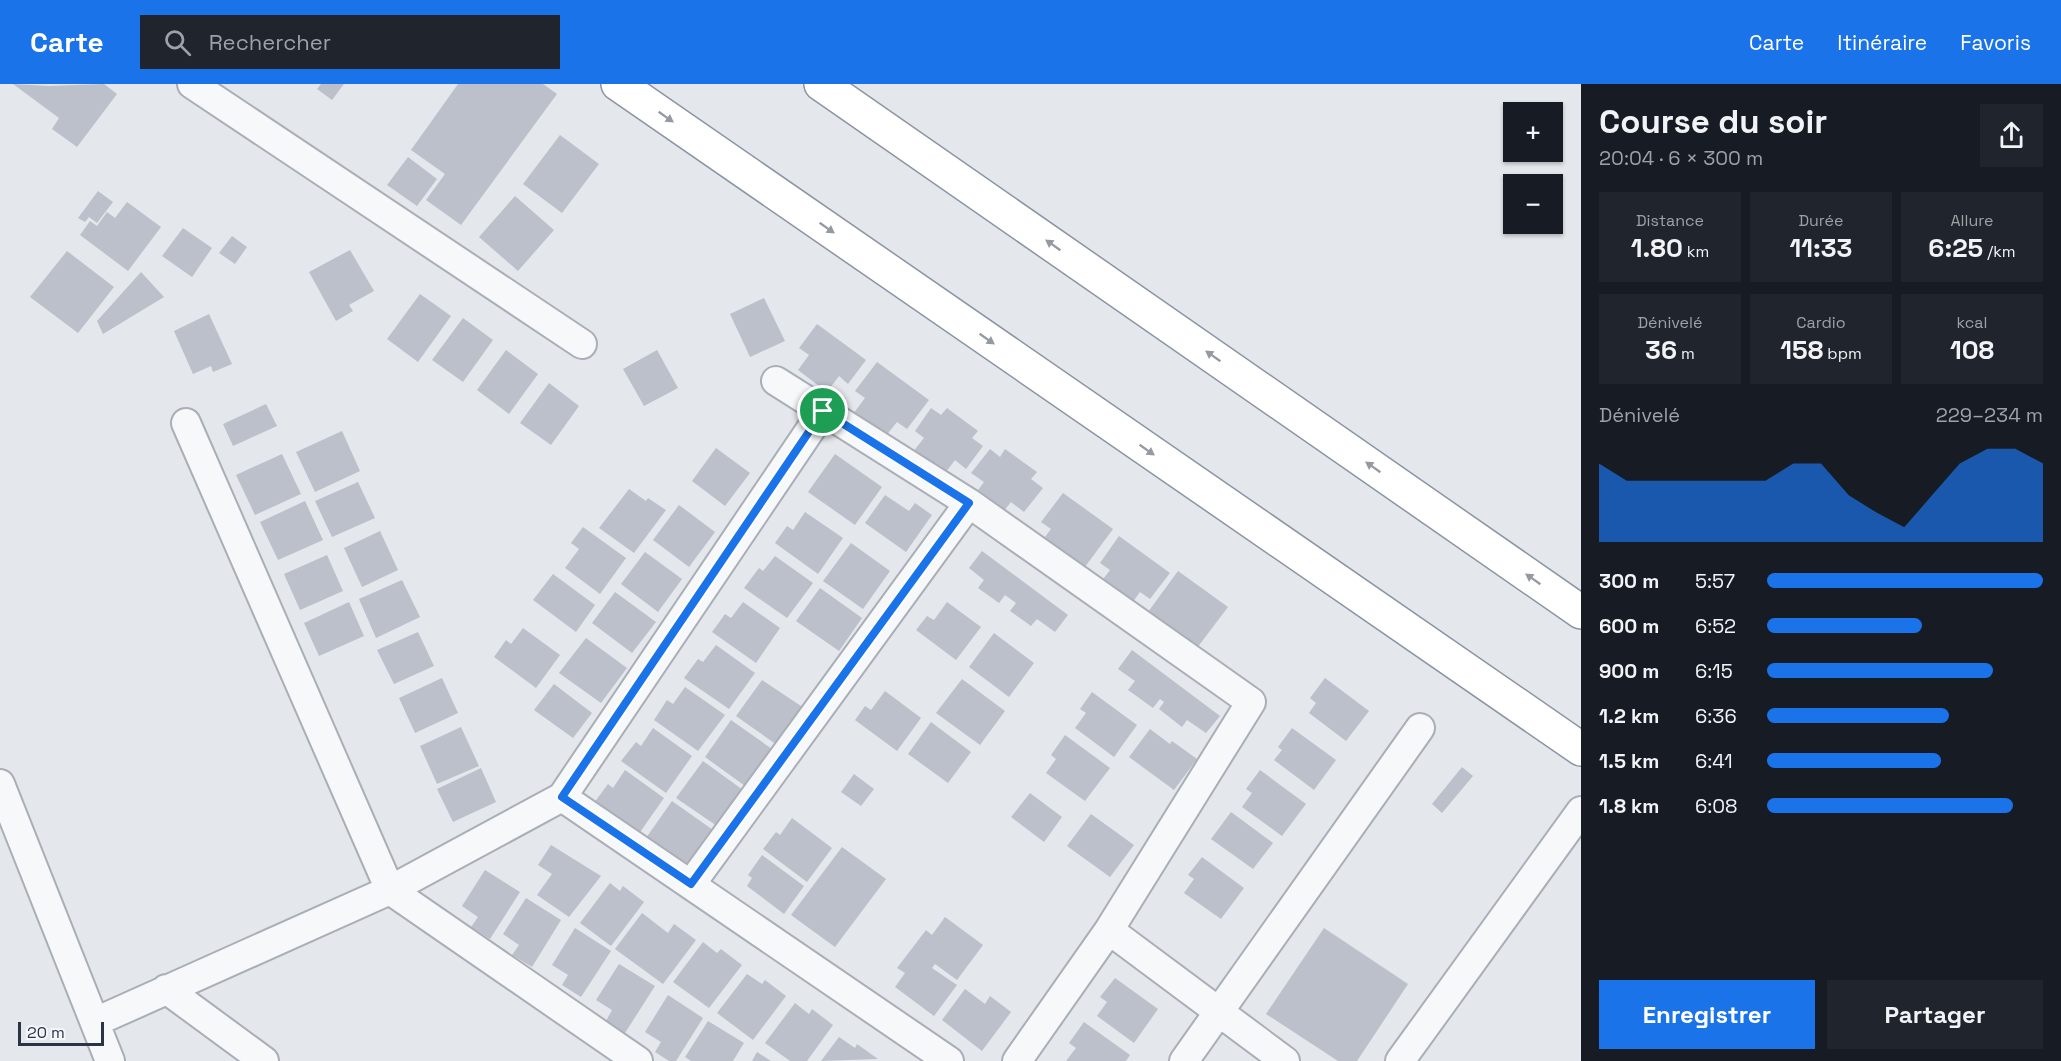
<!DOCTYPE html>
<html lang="fr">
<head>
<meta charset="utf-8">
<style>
  body { margin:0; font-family:"Space Grotesk",sans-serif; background:#20242c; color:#f1f3f6; height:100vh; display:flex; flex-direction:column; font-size:22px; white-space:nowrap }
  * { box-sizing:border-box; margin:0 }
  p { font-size:20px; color:#9ea1a6 }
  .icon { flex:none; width:33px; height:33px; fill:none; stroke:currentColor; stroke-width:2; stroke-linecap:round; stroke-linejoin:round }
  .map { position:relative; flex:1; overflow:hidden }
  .drawer { display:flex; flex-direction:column; background:#171b24; width:480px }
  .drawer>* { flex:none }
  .fabs { position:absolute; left:1503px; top:18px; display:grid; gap:12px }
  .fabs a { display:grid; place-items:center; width:60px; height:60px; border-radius:0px; background:#171b24; box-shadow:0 2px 4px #0004; font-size:30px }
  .scale { position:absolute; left:18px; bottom:15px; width:86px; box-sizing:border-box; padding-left:6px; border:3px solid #2b3445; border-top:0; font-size:16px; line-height:21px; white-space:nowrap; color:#2b3445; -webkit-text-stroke:4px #f4f6f9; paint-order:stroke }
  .pin { position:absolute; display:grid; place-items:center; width:51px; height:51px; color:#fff; margin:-26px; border:3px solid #fff; border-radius:50%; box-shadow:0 2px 6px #0007 }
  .round { display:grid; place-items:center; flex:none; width:63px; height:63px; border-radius:0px; background:#20242c }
  .summary { display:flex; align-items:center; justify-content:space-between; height:102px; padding:0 18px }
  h1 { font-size:33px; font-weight:700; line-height:45px }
  .metrics { display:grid; grid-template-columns:repeat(3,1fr); gap:9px; height:102px; padding:6px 18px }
  .metrics div { display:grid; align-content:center; border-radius:0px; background:#20242c; text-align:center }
  .metrics b { font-size:26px; font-weight:700 }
  .metrics small { font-size:16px; font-weight:400 }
  .metrics p { font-size:16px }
  .chart { height:168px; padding:12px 18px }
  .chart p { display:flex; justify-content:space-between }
  .chart svg { width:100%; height:108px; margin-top:6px; fill:#1a73e8; opacity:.7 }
  .cta { display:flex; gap:12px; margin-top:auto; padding:12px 18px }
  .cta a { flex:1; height:69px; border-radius:0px; background:#1a73e8; color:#fff; font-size:24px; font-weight:700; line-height:69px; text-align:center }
  .cta a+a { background:#20242c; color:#f1f3f6 }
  ul { padding:0 18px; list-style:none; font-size:20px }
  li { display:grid; grid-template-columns:96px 72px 1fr; align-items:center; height:45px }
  li i { height:15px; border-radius:8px; background:#1a73e8 }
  header { display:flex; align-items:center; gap:36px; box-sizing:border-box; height:84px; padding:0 30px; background:#1a73e8; color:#fff }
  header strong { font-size:28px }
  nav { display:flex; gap:33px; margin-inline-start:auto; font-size:21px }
  .search { width:420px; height:54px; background:#20242c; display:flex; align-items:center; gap:15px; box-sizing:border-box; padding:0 21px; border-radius:0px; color:#9ea1a6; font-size:22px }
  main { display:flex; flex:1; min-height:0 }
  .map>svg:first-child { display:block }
  .building { fill:#bbc0ca }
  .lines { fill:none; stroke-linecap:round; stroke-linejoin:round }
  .minor-casing { stroke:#a9aeb7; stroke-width:32 }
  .highway-casing { stroke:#8b94a3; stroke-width:36 }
  .minor { stroke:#f7f8fa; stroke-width:28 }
  .highway { stroke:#fff; stroke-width:33 }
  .oneway { fill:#959aa2 }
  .route-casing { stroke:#fff; stroke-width:12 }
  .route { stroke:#1a73e8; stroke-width:8 }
</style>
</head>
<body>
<header>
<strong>Carte</strong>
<div class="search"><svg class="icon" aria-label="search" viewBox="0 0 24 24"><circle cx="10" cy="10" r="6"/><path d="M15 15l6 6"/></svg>Rechercher</div>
<nav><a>Carte</a><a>Itinéraire</a><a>Favoris</a></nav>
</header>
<main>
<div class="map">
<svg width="1581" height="977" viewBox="0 0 1581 977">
  <rect width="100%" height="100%" fill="#e4e7ec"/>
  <path class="building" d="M13,0l36,2 55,-2 13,10 -40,53 -25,-18 7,-11z
    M321,0h23l-12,16 -15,-11z
    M458,0h85l14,10 -96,131 -35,-25 19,-26 -34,-24z
    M560,51l39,29 -37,49 -39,-29z
    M408,73l29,22 -20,27 -30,-21z
    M98,107l15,11 -16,21 -8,-6 -4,5 -7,-4z
    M515,112l39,34 -36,41 -39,-34z
    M127,118l34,25 -33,44 -48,-36 10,-14 7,5 10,-14 8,6z
    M183,144l29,20 -20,29 -30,-21z
    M232,152l15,11 -12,17 -16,-11z
    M350,166l24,41 -25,14 4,6 -17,10 -27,-49z
    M67,167l47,36 -36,46 -48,-36z
    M141,188l23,25 -61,37 -6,-13z
    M420,210l31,22 -33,46 -31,-23z
    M764,214l21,43 -35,16 -20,-43z
    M209,230l23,50 -19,8 -2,-6 -18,8 -19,-43z
    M463,234l30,22 -30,42 -31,-22z
    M817,240l49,36 -18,24 -9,-8 -12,16 -29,-22 11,-15 -10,-7z
    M506,266l32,24 -29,40 -32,-24z
    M657,266l21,38 -34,18 -21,-37z
    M877,278l52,38 -22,29 -10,-7 -12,15 -32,-23 12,-16 -10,-7z
    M549,299l30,23 -28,39 -31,-22z
    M266,320l11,22 -44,20 -10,-22z
    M931,324l10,7 6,-7 31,23 -6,7 11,8 -17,23 -11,-9 -12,16 -31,-23 12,-15 -9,-7z
    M342,347l18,40 -45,21 -19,-40z
    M716,364l34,25 -25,33 -33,-25z
    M990,365l10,8 5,-8 32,23 -6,7 12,9 -19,24 -13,-10 -11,14 -27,-19 11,-15 -13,-9z
    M282,370l19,40 -46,21 -19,-40z
    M835,370l47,33 -27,38 -47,-33z
    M358,398l17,36 -43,19 -17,-36z
    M629,405l17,12 2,-3 18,12 -32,43 -35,-25z
    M1063,409l50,36 -31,42 -40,-30 9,-12 -10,-7z
    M885,411l24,16 6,-8 17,12 -26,37 -41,-29z
    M305,417l18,39 -45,20 -18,-38z
    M679,421l36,27 -26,35 -36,-27z
    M805,428l38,26 -25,36 -43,-31 12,-17 6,4z
    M583,443l43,31 -26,36 -35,-26 14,-19 -8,-6z
    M380,447l18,39 -36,17 -18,-39z
    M1119,452l51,37 -20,26 -10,-7 -10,14 -30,-23 10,-13 -10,-7z
    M851,459l39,28 -27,38 -40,-28z
    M982,467l86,64 -13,17 -18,-13 -6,7 -21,-15 6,-8 -11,-8 -6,8 -21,-15 6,-8 -15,-12z
    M645,468l37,27 -24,33 -37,-28z
    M327,471l16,36 -43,19 -16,-36z
    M775,472l38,27 -26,35 -43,-30 15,-20 4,3z
    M1178,487l50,36 -31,41 -49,-36z
    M553,490l42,31 -19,27 -43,-32z
    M402,496l18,37 -44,21 -17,-39z
    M820,504l42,30 -23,33 -43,-30z
    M615,508l41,30 -24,31 -40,-30z
    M349,518l15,34 -45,20 -15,-33z
    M743,518l37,26 -24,35 -44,-31 13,-18 6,4z
    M947,518l34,25 -25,33 -40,-30 11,-14 7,4z
    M523,544l37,27 -24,33 -42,-31 12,-17 5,4z
    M418,548l16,34 -40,18 -17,-34z
    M994,549l40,30 -25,34 -40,-30z
    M586,554l41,30 -26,35 -42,-30z
    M716,561l39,28 -26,36 -45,-31 14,-19 5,3z
    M1132,566l88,66 -14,17 -19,-13 -5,7 -23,-18 5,-7 -4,-3 -7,9 -25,-18 7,-9 -17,-12z
    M442,594l16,35 -43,20 -16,-35z
    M1325,594l44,33 -23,30 -37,-28 7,-10 -6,-5z
    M962,595l43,32 -25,34 -44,-32z
    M762,596l42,28 -27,37 -41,-29z
    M554,600l38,29 -19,25 -39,-28z
    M685,603l40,28 -27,36 -44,-31 13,-20 6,4z
    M885,607l36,27 -24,33 -42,-31 10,-14 6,4z
    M1092,608l45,33 -23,32 -39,-29 11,-15 -6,-4z
    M731,636l41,29 -27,37 -40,-29z
    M931,638l40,30 -23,31 -40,-29z
    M461,643l18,39 -42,18 -17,-38z
    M653,644l39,28 -26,37 -45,-32 15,-19 5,4z
    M1292,644l44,32 -22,30 -40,-30 8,-10 -4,-3z
    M1150,645l20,15 2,-3 25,18 -23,31 -45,-33z
    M1065,651l45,33 -25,33 -39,-28 10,-14 -5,-4z
    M703,677l40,29 -26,36 -41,-28z
    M1462,683l11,9 -31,37 -10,-9z
    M481,684l15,34 -43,20 -16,-33z
    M625,686l39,28 -26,37 -44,-32 14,-19 5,4z
    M1260,686l46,34 -24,32 -40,-29 10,-14 -6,-4z
    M854,690l20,15 -13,17 -20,-14z
    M1030,709l32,24 -18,25 -33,-25z
    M672,717l41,29 -26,37 -41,-29z
    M1231,728l42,31 -20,26 -42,-30z
    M1091,730l43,31 -24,32 -43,-31z
    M792,734l40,30 -25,34 -44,-33 13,-17 4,3z
    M551,761l50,31 -32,41 -32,-22 15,-21 -14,-9z
    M842,763l44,32 -51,68 -44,-32z
    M762,771l42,31 -20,28 -37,-28 5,-8 -4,-3z
    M1202,773l42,31 -23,31 -37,-26 10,-14 -6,-4z
    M485,786l35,22 -30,47 -19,-12 7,-10 -16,-11z
    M610,799l10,8 3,-5 21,16 -33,44 -31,-23z
    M526,814l35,22 -29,47 -20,-12 7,-10 -16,-11z
    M642,829l26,20 6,-9 22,16 -33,44 -48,-35z
    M945,833l38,28 -26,35 -22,-16 -3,4 25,17 -23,31 -39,-29 10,-14 -8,-5 29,-38 6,5z
    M575,844l36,23 -30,46 -19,-12 6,-10 -16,-10z
    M1324,844l84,56 -51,77h-19l-72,-47z
    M703,858l14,11 4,-4 21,16 -33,43 -36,-26z
    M619,880l36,22 -30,47 -19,-12 6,-11 -16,-10z
    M747,890l15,10 3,-4 21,16 -33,44 -36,-27z
    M1115,894l43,31 -24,34 -37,-27 10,-14 -7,-5z
    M965,905l20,15 5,-8 21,16 -29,39 -40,-31z
    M668,911l35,23 -27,43h-7l-14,-9 6,-10 -16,-10z
    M795,919l14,11 3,-5 21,16 -26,36h-17l-25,-18z
    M708,937l36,22 -11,18h-42l-6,-4z
    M1084,938l46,33 -4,6h-60l10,-13 -7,-5z
    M839,953l16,11 2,-4 21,15 -57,2z
    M757,968l14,9h-19z"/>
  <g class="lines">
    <g class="minor-casing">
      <path id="minor" d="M192,0l390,260
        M776,297l193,122 282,199 -142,228 -92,131
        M186,339l204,467 248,171
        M0,700l110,277
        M562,713l387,264
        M691,800l278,-381
        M1109,846l176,131
        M166,905l98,72
        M95,938l295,-132 172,-93 261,-386
        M1184,977l236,-333
        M1400,977l181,-250"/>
    </g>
    <g class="highway-casing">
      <path id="highway" d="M618,0l963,665
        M821,0l760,528"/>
    </g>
    <use href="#minor" class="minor"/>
    <use href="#highway" class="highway"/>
  </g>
  <defs><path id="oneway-solid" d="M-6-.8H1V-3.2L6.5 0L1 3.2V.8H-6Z" transform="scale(1.5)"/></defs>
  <g class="oneway">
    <use href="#oneway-solid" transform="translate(666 33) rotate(35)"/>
    <use href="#oneway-solid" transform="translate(827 144) rotate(35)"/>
    <use href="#oneway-solid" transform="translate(1053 161) rotate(-145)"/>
    <use href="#oneway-solid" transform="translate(987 255) rotate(35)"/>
    <use href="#oneway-solid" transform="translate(1213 272) rotate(-145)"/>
    <use href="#oneway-solid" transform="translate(1147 366) rotate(35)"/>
    <use href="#oneway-solid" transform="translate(1373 383) rotate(-145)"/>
    <use href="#oneway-solid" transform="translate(1533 495) rotate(-145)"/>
  </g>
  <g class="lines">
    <g class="route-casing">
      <path id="route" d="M823,327l146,92 -278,381 -129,-87z"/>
    </g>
    <use href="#route" class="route"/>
  </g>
</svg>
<div class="fabs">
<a>+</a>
<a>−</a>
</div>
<div class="scale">20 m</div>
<div class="pin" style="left:823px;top:327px;background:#1e9e55"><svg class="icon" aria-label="arrive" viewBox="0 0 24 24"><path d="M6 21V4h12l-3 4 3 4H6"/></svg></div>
</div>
<section class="drawer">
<div class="summary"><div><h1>Course du soir</h1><p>20:04 · 6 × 300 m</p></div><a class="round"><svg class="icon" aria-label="share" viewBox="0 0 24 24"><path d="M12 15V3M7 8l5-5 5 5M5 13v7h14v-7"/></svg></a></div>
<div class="metrics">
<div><p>Distance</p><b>1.80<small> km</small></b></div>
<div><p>Durée</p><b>11:33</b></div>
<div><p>Allure</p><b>6:25<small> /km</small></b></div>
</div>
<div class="metrics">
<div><p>Dénivelé</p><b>36<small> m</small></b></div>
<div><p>Cardio</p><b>158<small> bpm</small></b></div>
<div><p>kcal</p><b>108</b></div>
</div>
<div class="chart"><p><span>Dénivelé</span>229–234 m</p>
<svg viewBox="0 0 160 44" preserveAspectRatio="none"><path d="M0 44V12L10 19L20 19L30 19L40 19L50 19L60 19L70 12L80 12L90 25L100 32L110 38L120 25L130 12L140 6L150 6L160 12V44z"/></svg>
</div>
<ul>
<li><b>300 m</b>5:57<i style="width:100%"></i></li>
<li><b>600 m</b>6:52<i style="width:56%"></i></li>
<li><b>900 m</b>6:15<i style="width:82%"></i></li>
<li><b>1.2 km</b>6:36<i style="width:66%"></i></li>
<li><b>1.5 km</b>6:41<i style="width:63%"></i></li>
<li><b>1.8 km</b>6:08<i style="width:89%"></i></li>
</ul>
<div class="cta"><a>Enregistrer</a><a>Partager</a></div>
</section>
</main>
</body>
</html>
